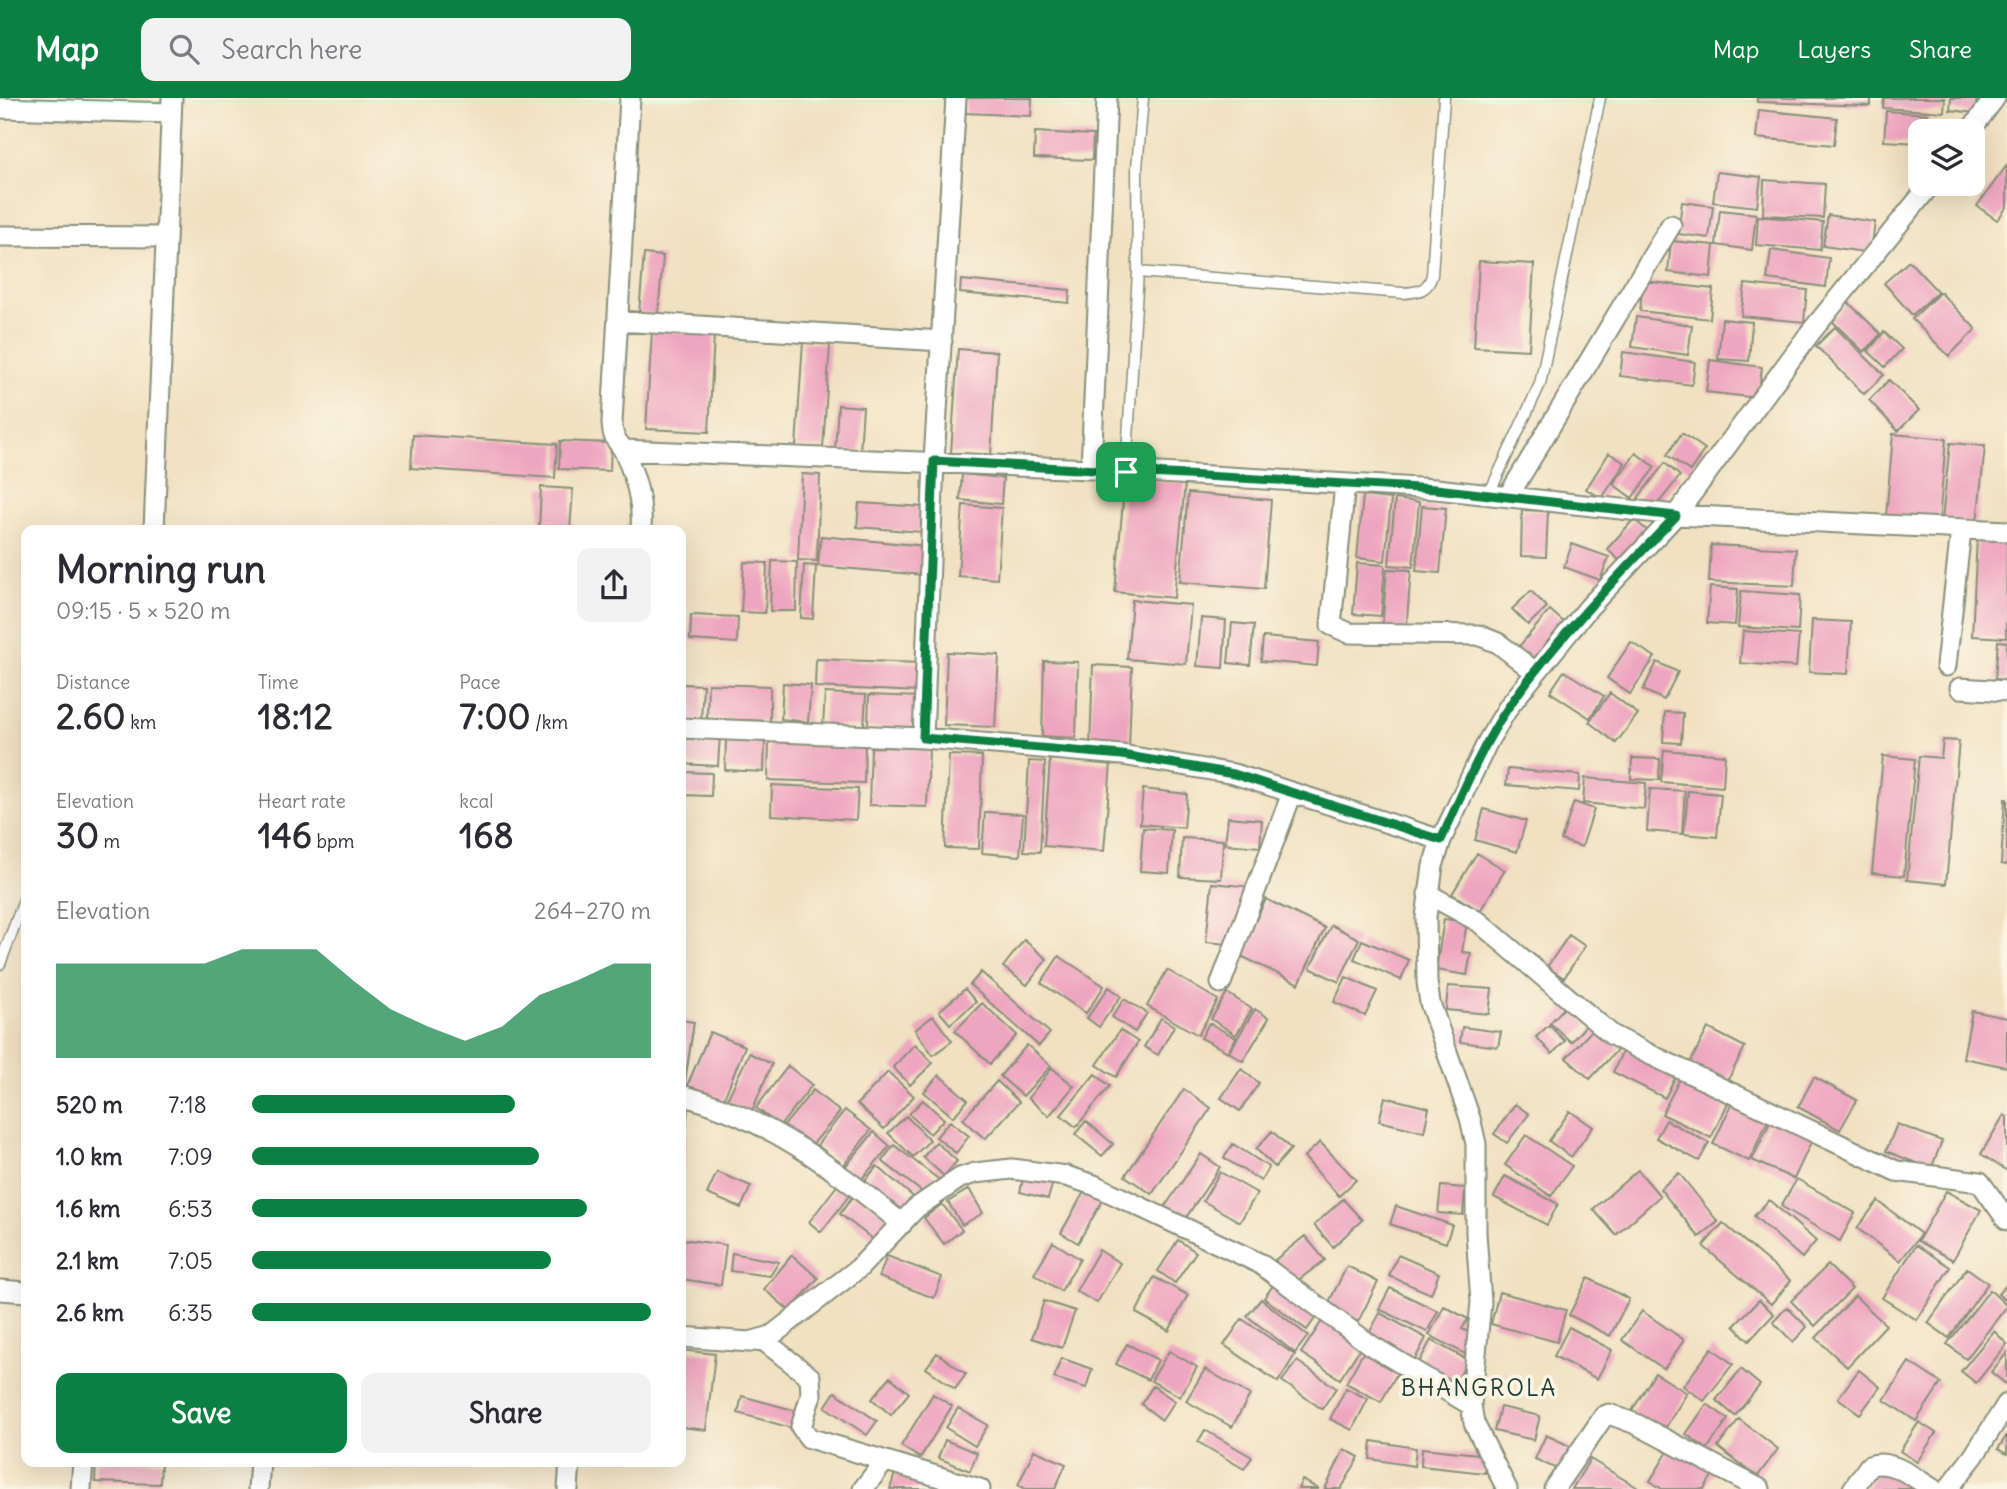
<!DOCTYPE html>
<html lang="en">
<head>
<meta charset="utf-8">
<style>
  body { margin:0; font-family:Delius,sans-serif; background:#f2f2f3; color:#2b2b33; height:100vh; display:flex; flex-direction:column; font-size:26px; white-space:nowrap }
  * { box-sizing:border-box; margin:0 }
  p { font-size:23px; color:#7c7c81 }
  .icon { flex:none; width:38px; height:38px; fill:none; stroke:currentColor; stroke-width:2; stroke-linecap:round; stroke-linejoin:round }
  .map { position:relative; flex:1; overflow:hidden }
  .panel { position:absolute; left:21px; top:427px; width:665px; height:942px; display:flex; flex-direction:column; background:#fff; border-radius:14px; box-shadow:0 7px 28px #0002 }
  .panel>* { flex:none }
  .tools { position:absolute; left:1908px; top:21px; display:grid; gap:14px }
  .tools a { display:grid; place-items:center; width:77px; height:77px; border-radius:14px; background:#fff; box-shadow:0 7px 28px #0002; font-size:35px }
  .pin { position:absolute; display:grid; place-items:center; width:60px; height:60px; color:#fff; margin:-30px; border-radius:14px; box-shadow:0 4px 10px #0006 }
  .round { display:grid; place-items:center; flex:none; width:74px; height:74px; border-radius:14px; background:#f2f2f3 }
  .head { display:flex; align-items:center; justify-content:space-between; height:119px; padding:0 35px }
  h1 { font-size:38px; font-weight:700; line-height:52px }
  .metrics { display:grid; grid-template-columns:repeat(3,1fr); gap:10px; height:119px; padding:7px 35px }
  .metrics div { display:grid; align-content:center }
  .metrics b { font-size:35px; font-weight:700 }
  .metrics small { font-size:19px; font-weight:400 }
  .metrics p { font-size:19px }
  .chart { height:196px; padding:14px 35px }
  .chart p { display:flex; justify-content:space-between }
  .chart svg { width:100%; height:126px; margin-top:7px; fill:#0b8043; opacity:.7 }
  .primary-button { display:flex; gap:14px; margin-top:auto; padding:14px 35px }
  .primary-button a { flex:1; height:80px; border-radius:14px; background:#0b8043; color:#fff; font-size:28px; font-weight:700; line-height:80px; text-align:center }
  .primary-button a+a { background:#f2f2f3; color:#2b2b33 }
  ul { padding:0 35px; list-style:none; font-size:23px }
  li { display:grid; grid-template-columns:112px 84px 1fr; align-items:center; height:52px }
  li i { height:18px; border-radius:9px; background:#0b8043 }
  header { display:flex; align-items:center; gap:42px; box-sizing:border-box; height:98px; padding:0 35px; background:#0b8043; color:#fff }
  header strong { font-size:33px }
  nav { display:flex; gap:38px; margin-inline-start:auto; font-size:24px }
  .search { width:490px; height:63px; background:#f2f2f3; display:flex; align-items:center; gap:18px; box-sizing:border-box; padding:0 24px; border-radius:14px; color:#7c7c81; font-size:26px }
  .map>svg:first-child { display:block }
  .building { fill:#eea6c0 }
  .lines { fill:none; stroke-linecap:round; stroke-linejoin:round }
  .lane-casing { stroke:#888f7a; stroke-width:13 }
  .street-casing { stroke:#888f7a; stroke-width:23 }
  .lane { stroke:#fff; stroke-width:10 }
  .street { stroke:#fff; stroke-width:19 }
  .route-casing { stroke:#fff; stroke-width:14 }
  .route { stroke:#0b8043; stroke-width:9 }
  .labels { text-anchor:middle; stroke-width:7; stroke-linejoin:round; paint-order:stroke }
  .quarter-label { font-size:23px; letter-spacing:2px; fill:#1f3d34; stroke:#fcf5e5 }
</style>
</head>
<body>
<header>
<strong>Map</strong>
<div class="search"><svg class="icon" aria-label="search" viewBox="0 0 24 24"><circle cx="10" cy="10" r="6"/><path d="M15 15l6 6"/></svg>Search here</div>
<nav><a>Map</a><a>Layers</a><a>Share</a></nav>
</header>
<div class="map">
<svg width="2007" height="1391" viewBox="0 0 2007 1391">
  <rect width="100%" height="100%" fill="#fcf5e5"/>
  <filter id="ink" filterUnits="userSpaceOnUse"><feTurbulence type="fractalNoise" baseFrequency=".0143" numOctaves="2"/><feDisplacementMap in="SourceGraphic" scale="14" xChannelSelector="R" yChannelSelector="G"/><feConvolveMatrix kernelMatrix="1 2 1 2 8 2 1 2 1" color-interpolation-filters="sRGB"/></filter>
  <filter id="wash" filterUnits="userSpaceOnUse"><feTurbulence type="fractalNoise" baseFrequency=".00686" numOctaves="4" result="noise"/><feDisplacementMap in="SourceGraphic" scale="28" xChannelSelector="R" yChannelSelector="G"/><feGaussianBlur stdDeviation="1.57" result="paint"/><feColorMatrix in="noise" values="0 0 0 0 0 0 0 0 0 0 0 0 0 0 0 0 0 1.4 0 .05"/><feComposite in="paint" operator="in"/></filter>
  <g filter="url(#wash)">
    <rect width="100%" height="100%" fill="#f0e1c1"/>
    <g id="blocks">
      <path class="building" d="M966,0h66l-1,18 -65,-3z
        M1757,0h114v8l-114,-4z
        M1884,0h61l-1,14 -61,-4z
        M1951,0h26l-2,15 -25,-3z
        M1759,12l78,8 -3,27 -78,-7z
        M1886,13l42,3 -2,17h-6v12l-36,-2z
        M1035,34l58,3 -1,25 -58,-2z
        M2007,67v42l-10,13 -20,-14z
        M1717,74l44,5 -4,30 -44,-5z
        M1764,82l61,4 -2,34 -60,-3z
        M1682,104l31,4 -4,32 -31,-4z
        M1720,112l36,4 -4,36 -36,-5z
        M1828,117l47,7 -4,31 -48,-7z
        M1758,118l65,6 -3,28 -64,-5z
        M1671,143l43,4 -3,32 -43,-5z
        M1771,152l58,8 -3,29 -59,-8z
        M644,156l19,2 -5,59 -19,-2z
        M1479,163l55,3 -5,86 -55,-3z
        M1909,163l29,31 -26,23 -28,-32z
        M961,182l109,10 -1,13 -109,-10z
        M1643,183l70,8 -3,30 -70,-8z
        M1745,186l62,6 -3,32 -63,-6z
        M1940,194l36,37 -27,27 -37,-37z
        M1848,204l33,32 -17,18 -33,-32z
        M1636,219l56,8 -4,30 -56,-8z
        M1722,221l30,3 -3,39 -31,-2z
        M1835,229l49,48 -20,19 -48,-48z
        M652,232l62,4 -5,98 -63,-3z
        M1884,234l18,17 -17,18 -17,-16z
        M803,244l27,2 -7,104 -27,-1z
        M958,251l39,3 -6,103 -40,-2z
        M1623,254l72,10 -3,23 -72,-9z
        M1710,262l52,7 -4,31 -52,-6z
        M1889,282l30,30 -21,21 -29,-31z
        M838,307l25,2 -3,45 -25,-1z
        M1682,335l23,16 -15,22 -23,-16z
        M1893,336l53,5 -7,83 -53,-5z
        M413,337l144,9 -2,34 -144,-10z
        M560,343l51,2 -1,28 -51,-2z
        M1950,345l35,3 -8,77 -35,-3z
        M1609,355l16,10 -23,35 -16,-9z
        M1636,355l19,14 -23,31 -19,-14z
        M1665,365l15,13 -27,34 -15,-12z
        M802,376l18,1 -3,86 -19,-1z
        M962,376l41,4 -2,26 -41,-4z
        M1125,380l60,5 -11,115 -59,-6z
        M541,389l32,2 -3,41h-31z
        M1188,395l83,7 -7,89 -84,-7z
        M1363,398l28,3 -6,62 -28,-3z
        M1395,401l24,3 -6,65 -24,-2z
        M859,405l65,4 -2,25 -65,-5z
        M963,407l39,3 -5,71 -39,-3z
        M1422,408l24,2 -6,65 -24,-2z
        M1522,412l26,1 -2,46 -25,-1z
        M1634,421l17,15 -28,30 -16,-15z
        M821,438l105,10 -3,29 -105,-9z
        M1977,439l30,1 -1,100 -34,-2z
        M1572,446l37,13 -9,23 -36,-13z
        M1711,447l85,4 -2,37 -85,-4z
        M772,463l25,1 -1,49h-26z
        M744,464l23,1 -2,50 -24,-1z
        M1357,465l28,2 -4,51 -28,-2z
        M804,467l12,1 -3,53 -12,-1z
        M1387,471l24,1 -5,62 -24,-2z
        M1710,489l28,2 -3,36 -28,-2z
        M1531,493l16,16 -19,18 -16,-16z
        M1741,493l59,4 -2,36 -60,-4z
        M1132,502l59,5 -5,59 -59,-5z
        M1550,512l17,15 -34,40 -17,-15z
        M691,517l47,2 -1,26 -47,-3z
        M1201,520l25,2 -3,48 -26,-2z
        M1812,522l39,2 -3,52 -39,-2z
        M1232,525l22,2 -4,40 -22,-2z
        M1743,533l56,4 -3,32 -56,-4z
        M1263,539l56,5 -2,24 -56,-5z
        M1998,543l9,1v38l-12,-1z
        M1631,544l24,15 -25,37 -23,-16z
        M947,554l52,3 -4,72 -51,-2z
        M816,561l104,4 -1,29 -104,-5z
        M1044,563l34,1 -2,76 -34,-2z
        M1657,564l21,10 -14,28 -21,-10z
        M1093,567l39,2 -3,81 -39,-2z
        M1564,573l40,25 -14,22 -40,-26z
        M783,585l28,2 -3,37 -27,-3z
        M681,586l22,1 -2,36 -20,-1z
        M708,586l62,2v35l-63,-2z
        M825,595l41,2 -2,32 -41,-2z
        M1610,595l28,21 -22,29 -27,-21z
        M869,597l52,2 -1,32 -52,-1z
        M1665,614l18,1 -2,30 -18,-1z
        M681,635l39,2 -2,31 -37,-2z
        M726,641l39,2 -1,31 -39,-2z
        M1943,642l16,1 -13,143 -39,-4 12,-124 22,2z
        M769,643l96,3 -1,39 -96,-3z
        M871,649l58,1 -2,59 -58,-2z
        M1664,652l61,5 -2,32 -62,-5z
        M949,657l33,1 -3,93 -34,-1z
        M1883,658l32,3 -11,117 -32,-3z
        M1632,660l28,1 -1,21 -28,-1z
        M1050,661l61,4 -7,88 -60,-5z
        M1029,663l16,1 -5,90 -16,-1z
        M1508,671l72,6 -1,16 -73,-6z
        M681,674l31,1 -1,23 -30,-1z
        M1585,680l61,5 -2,26 -61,-6z
        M772,687l86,4 -2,31 -85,-5z
        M1143,691l44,5 -3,34 -44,-4z
        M1650,691l35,2 -3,43 -35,-3z
        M1688,693l33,3 -4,43 -33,-3z
        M2005,701h2v66l-6,-1z
        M1574,704l20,7 -12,38 -21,-7z
        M1484,711l42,12 -9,31 -42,-12z
        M985,714l38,2 -3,42 -38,-3z
        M1228,719l34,3 -2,27 -35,-3z
        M1143,730l29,2 -3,43 -29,-2z
        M1182,740l41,2 -2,39 -41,-2z
        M1477,755l28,17 -25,41 -28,-17z
        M1212,785l41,4 -24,57 -23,-2z
        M1266,801l59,29 -26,56 -60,-29z
        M1444,821l23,3 -5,30 9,1 -4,22 -31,-5z
        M1331,827l28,14 -20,43 -29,-14z
        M1569,837l16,11 -21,32 -17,-11z
        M1024,842l23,19 -20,26 -24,-18z
        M1362,842l47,20 -8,20 -47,-21z
        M1059,858l45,30 -18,27 -45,-30z
        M1167,872l51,30 -20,35 -51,-29z
        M981,874l69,61 -11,13 -69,-61z
        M1346,879l31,14 -12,25 -31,-14z
        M1448,888l44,3 -3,25 -43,-4z
        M1109,889l12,9 -22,31 -12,-9z
        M965,891l11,13 -26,22 -11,-13z
        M1227,895l25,16 -16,26 -25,-16z
        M1124,901l23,14 -12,19 -23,-15z
        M982,905l35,32 -27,29 -35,-33z
        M1567,907l20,19 -16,18 -21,-19z
        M1255,911l14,9 -26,43 -14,-9z
        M1972,913l35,7v49l-44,-9z
        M933,918l19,25 -19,14 -18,-25z
        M1161,920l13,8 -16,29 -14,-8z
        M681,922l13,2 -9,60 -4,-1z
        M1209,925l27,15 -8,14 -27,-14z
        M1549,927l16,16 -13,13 -16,-17z
        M1596,928l23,22 -29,31 -24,-21z
        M1462,929l39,5 -3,15 -38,-5z
        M1708,930l37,19 -18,35 -37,-19z
        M1120,932l18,12 -22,35 -19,-12z
        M710,934l35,14 -22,55 -36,-15z
        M915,946l18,19 -23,22 -17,-18z
        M1027,947l24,21 -28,30 -23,-20z
        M1624,950l53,26 -12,24 -52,-26z
        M749,955l23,11 -21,49 -25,-11z
        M788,968l24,19 -32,41 -24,-18z
        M1052,970l22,18 -25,30 -21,-18z
        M1241,971l18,14 -19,28 -19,-13z
        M888,974l26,24 -30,33 -27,-25z
        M1095,976l15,12 -34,41 -15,-12z
        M1682,976l48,25 -19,39 -49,-24z
        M939,977l29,25 -15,17 -29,-25z
        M1814,979l43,23 -17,30 -42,-23z
        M997,983l22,21 -34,37 -22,-20z
        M1184,991l27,19 -59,86 -27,-18z
        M813,992l27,22 -32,38 -26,-22z
        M1385,999l44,11 -5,24 -45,-11z
        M1734,1001l36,17 -21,45 -36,-17z
        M923,1002l21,19 -14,15 -21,-20z
        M1515,1006l14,10 -22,29 -13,-9z
        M681,1007l7,1 -5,63h-2z
        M845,1012l26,20 -28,36 -26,-21z
        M1570,1013l23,16 -22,30 -22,-16z
        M2004,1017l3,2v54l-26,-17z
        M906,1018l24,24 -17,17 -25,-24z
        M1772,1020l41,20 -19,41 -42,-19z
        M1666,1022l43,23 -10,18 -43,-23z
        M950,1023l19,15 -13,17 -20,-16z
        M1086,1023l27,23 -11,12 -27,-22z
        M1897,1026l45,17 -11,28 -45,-18z
        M1272,1033l19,18 -16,18 -19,-18z
        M874,1034l16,14 -30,35 -16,-13z
        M1526,1037l46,31 -21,30 -46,-31z
        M936,1044l21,19 -13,15 -21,-19z
        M1320,1044l36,38 -17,16 -35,-39z
        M1233,1046l36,23 -8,14 -37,-23z
        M894,1047l48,37 -12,16 -48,-37z
        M1201,1056l19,13 -37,55 -19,-14z
        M877,1068l40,34 -16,19 -40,-34z
        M1638,1072l22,26 -44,39 -23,-26z
        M717,1074l34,14 -10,22 -34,-14z
        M1220,1074l37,21 -17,29 -37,-21z
        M1679,1075l39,49 -19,15 -39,-48z
        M1024,1077l29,7 -5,17 -28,-7z
        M1505,1078l53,28 -11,21 -53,-28z
        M1797,1081l58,34 -15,28 -59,-35z
        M839,1085l13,9 -31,40 -12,-10z
        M1441,1088l24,2 -2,27 -25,-2z
        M969,1091l14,24 -21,12 -14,-23z
        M1085,1092l18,10 -25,43 -17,-10z
        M1946,1093l35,19 -28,50 -35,-19z
        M856,1094l39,30 -16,22 -39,-30z
        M1343,1101l19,21 -29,27 -19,-22z
        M1769,1102l47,41 -14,17 -48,-42z
        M1878,1103l43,33 -21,27 -43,-33z
        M942,1106l20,26 -18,14 -20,-26z
        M1396,1108l56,19 -6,18 -56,-19z
        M1723,1125l68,58 -20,23 -68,-58z
        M1305,1138l20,24 -32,24 -18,-24z
        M681,1141l45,6 -5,40 -40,-6z
        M1178,1142l18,12 -21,31 -17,-12z
        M1053,1144l27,17 -19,32 -27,-17z
        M1916,1147l34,22 -33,53 -35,-22z
        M1099,1152l21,13 -23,40 -21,-12z
        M732,1155l47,9 -9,14 -40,-5z
        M792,1157l26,23 -28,33 -26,-22z
        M1398,1157l41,18 -8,21 -42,-18z
        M887,1158l55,21 -8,21 -55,-21z
        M1828,1167l24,24 -37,37 -24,-25z
        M1347,1168l31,16 -20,40 -31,-16z
        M1967,1170l21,15 -39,55 -21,-15z
        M1154,1179l34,18 -19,36 -33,-18z
        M1588,1180l41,21 -19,37 -41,-21z
        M1275,1185l43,31 -11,16 -43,-32z
        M2007,1186v18l-9,-8z
        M1390,1190l48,23 -11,21 -48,-23z
        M1990,1192l17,16 -41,53 -19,-15z
        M1499,1194l67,18 -9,32 -66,-18z
        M1855,1198l31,29 -39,42 -31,-29z
        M1261,1201l47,37 -13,17 -48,-37z
        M1759,1202l15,14 -25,27 -15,-15z
        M1044,1203l31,10 -13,37 -30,-10z
        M1444,1208l24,13 -6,10 14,7 -9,19 -38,-20z
        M1787,1209l20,20 -14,15 -20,-20z
        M1642,1213l42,29 -20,29 -42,-29z
        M1380,1215l46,25 -13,25 -46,-26z
        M1324,1220l39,26 -23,35 -39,-26z
        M1242,1221l53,36 -17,27 -54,-37z
        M1569,1229l43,23 -15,29 -43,-23z
        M1994,1233l13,13 -31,39 -15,-12z
        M1431,1242l37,20 -13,24 -37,-20z
        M1127,1246l31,16 -10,20 -32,-16z
        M1712,1250l21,16 -29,37 -21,-15z
        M681,1252l34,4 -9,76 -25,-3z
        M1169,1253l28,16 -17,30 -29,-16z
        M1364,1253l35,19 -18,32 -35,-19z
        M937,1255l29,21 -11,15 -29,-21z
        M2007,1255v32l-16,-13z
        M1061,1260l31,11 -6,19 -32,-10z
        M1297,1263l39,27 -14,21 -40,-28z
        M1909,1264l32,21 -25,38 -32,-21z
        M1205,1271l45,26 -18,32 -46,-26z
        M1741,1271l19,16 -25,31 -19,-16z
        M1859,1272l21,17 -20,27 -22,-16z
        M1655,1275l32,20 -26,42 -32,-19z
        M890,1279l19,16 -18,22 -19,-16z
        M1153,1288l22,15 -13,19 -21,-16z
        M1346,1290l22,11 -16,31 -22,-11z
        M835,1294l42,29 -10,14 -42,-28z
        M933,1296l19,12 -32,52 -19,-12z
        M742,1298l58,16 -5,17 -57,-16z
        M1707,1306l21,15 -21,30 -21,-15z
        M1500,1309l40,9 -6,24 -40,-9z
        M958,1310l30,17 -13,21 -29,-18z
        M1739,1321l39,30 -21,28 -39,-30z
        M1919,1324l17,11 -19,29 -17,-11z
        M1205,1332l47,27 -8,12 -46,-27z
        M1546,1337l26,12 -11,24 -26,-12z
        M2007,1337v19l-9,-5z
        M945,1342l32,13 -7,18 -32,-13z
        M1372,1343l44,7 -2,18 -44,-7z
        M1672,1347l43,26 -11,18h-42l-12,-8z
        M1422,1350l65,7 -2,18 -64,-7z
        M1344,1351l15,8 -18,32h-16z
        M1034,1352l32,14 -11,25h-29l-8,-4z
        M1590,1361l50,30h-68z
        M96,1363h65l-1,23 -65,-2z
        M897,1369l50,22h-57z
        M1878,1369l37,22h-50z
        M1302,1382l17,9h-21z"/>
    </g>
  </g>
  <g filter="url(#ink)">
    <use href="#blocks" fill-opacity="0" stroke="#888f7a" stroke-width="2"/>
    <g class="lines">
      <g class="lane-casing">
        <path id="lane" d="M1138,174l265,21c15,-1 25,-2 29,-18l12,-177
          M1126,374l12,-200 -1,-104 6,-70
          M1489,396l51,-110 60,-286
          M0,866l26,-69"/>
      </g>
      <g class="street-casing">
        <path id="street" d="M630,0l-18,325c1,20 7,17 13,30 11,26 18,49 16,77
          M0,10l171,5
          M1970,33l25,-33
          M0,138l166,1
          M619,223l323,20
          M624,352l467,19 345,20 240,26 331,16
          M1091,371l16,-371
          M1345,386l-14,141 18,8 129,2 20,8 37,29
          M1509,397l162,-270
          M154,432l18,-432
          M1946,568l15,-136
          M1960,590l47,3
          M681,630l242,10 199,17 112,19 207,66
          M923,640l11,-277 22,-363
          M1428,796l51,28 133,113 37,19 247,117 84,11 27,38
          M1221,885l71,-190
          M681,997c85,22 154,73 221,129
          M0,1192l26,2
          M681,1239l69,5 21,-6 88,-68 57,-60 44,-30 15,-5 37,-4 54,7 28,9 165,78 113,83 99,59
          M763,1242l47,37 1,18 -10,32 8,11 171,51
          M81,1391l2,-28
          M258,1391l2,-28
          M568,1391l2,-28
          M863,1391l21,-27
          M1507,1391l-33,-66 -3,-18 10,-103 -5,-69v-89l-6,-26 -40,-115 -3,-21 -1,-65 7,-51 8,-26 47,-99 21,-35 80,-99 87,-92 134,-182 121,-149
          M1554,1391l50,-73 5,-2 27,10 124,65
          M1853,1391l16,-23c21,-9 47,13 64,23
          M1948,1391l25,-32 34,-53"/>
      </g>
      <use href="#lane" class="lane"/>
      <use href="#street" class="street"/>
    </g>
  </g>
  <g class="lines" filter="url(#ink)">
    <g class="route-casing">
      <path id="route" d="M934,363l502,28 240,27c-58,60 -118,121 -167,190 -28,41 -47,88 -68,134l-207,-66 -112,-19 -199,-17z"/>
    </g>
    <use href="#route" class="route"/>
  </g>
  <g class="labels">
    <g class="quarter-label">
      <text x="1479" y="1298">BHANGROLA</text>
    </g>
  </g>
</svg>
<div class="tools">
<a><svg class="icon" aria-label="layers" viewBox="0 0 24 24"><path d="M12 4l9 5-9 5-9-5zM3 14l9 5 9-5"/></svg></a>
</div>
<div class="pin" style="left:1126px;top:374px;background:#1e9e55"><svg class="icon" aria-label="arrive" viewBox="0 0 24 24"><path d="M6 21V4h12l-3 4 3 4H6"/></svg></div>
<section class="panel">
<div class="head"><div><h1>Morning run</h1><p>09:15 · 5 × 520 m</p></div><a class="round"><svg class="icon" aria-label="share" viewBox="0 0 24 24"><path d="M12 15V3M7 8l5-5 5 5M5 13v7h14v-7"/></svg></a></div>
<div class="metrics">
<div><p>Distance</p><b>2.60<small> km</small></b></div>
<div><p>Time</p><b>18:12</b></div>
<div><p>Pace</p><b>7:00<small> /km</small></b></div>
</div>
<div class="metrics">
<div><p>Elevation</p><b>30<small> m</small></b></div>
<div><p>Heart rate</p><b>146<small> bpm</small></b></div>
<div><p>kcal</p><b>168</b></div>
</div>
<div class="chart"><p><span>Elevation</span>264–270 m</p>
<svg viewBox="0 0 160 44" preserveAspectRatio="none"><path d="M0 44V11L10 11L20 11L30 11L40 11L50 6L60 6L70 6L80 17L90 27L100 33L110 38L120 33L130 22L140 17L150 11L160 11V44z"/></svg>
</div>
<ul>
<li><b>520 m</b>7:18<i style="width:66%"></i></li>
<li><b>1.0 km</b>7:09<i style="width:72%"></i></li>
<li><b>1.6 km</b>6:53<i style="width:84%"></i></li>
<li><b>2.1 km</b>7:05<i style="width:75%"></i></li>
<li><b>2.6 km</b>6:35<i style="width:100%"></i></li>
</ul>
<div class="primary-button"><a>Save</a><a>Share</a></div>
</section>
</div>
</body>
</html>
